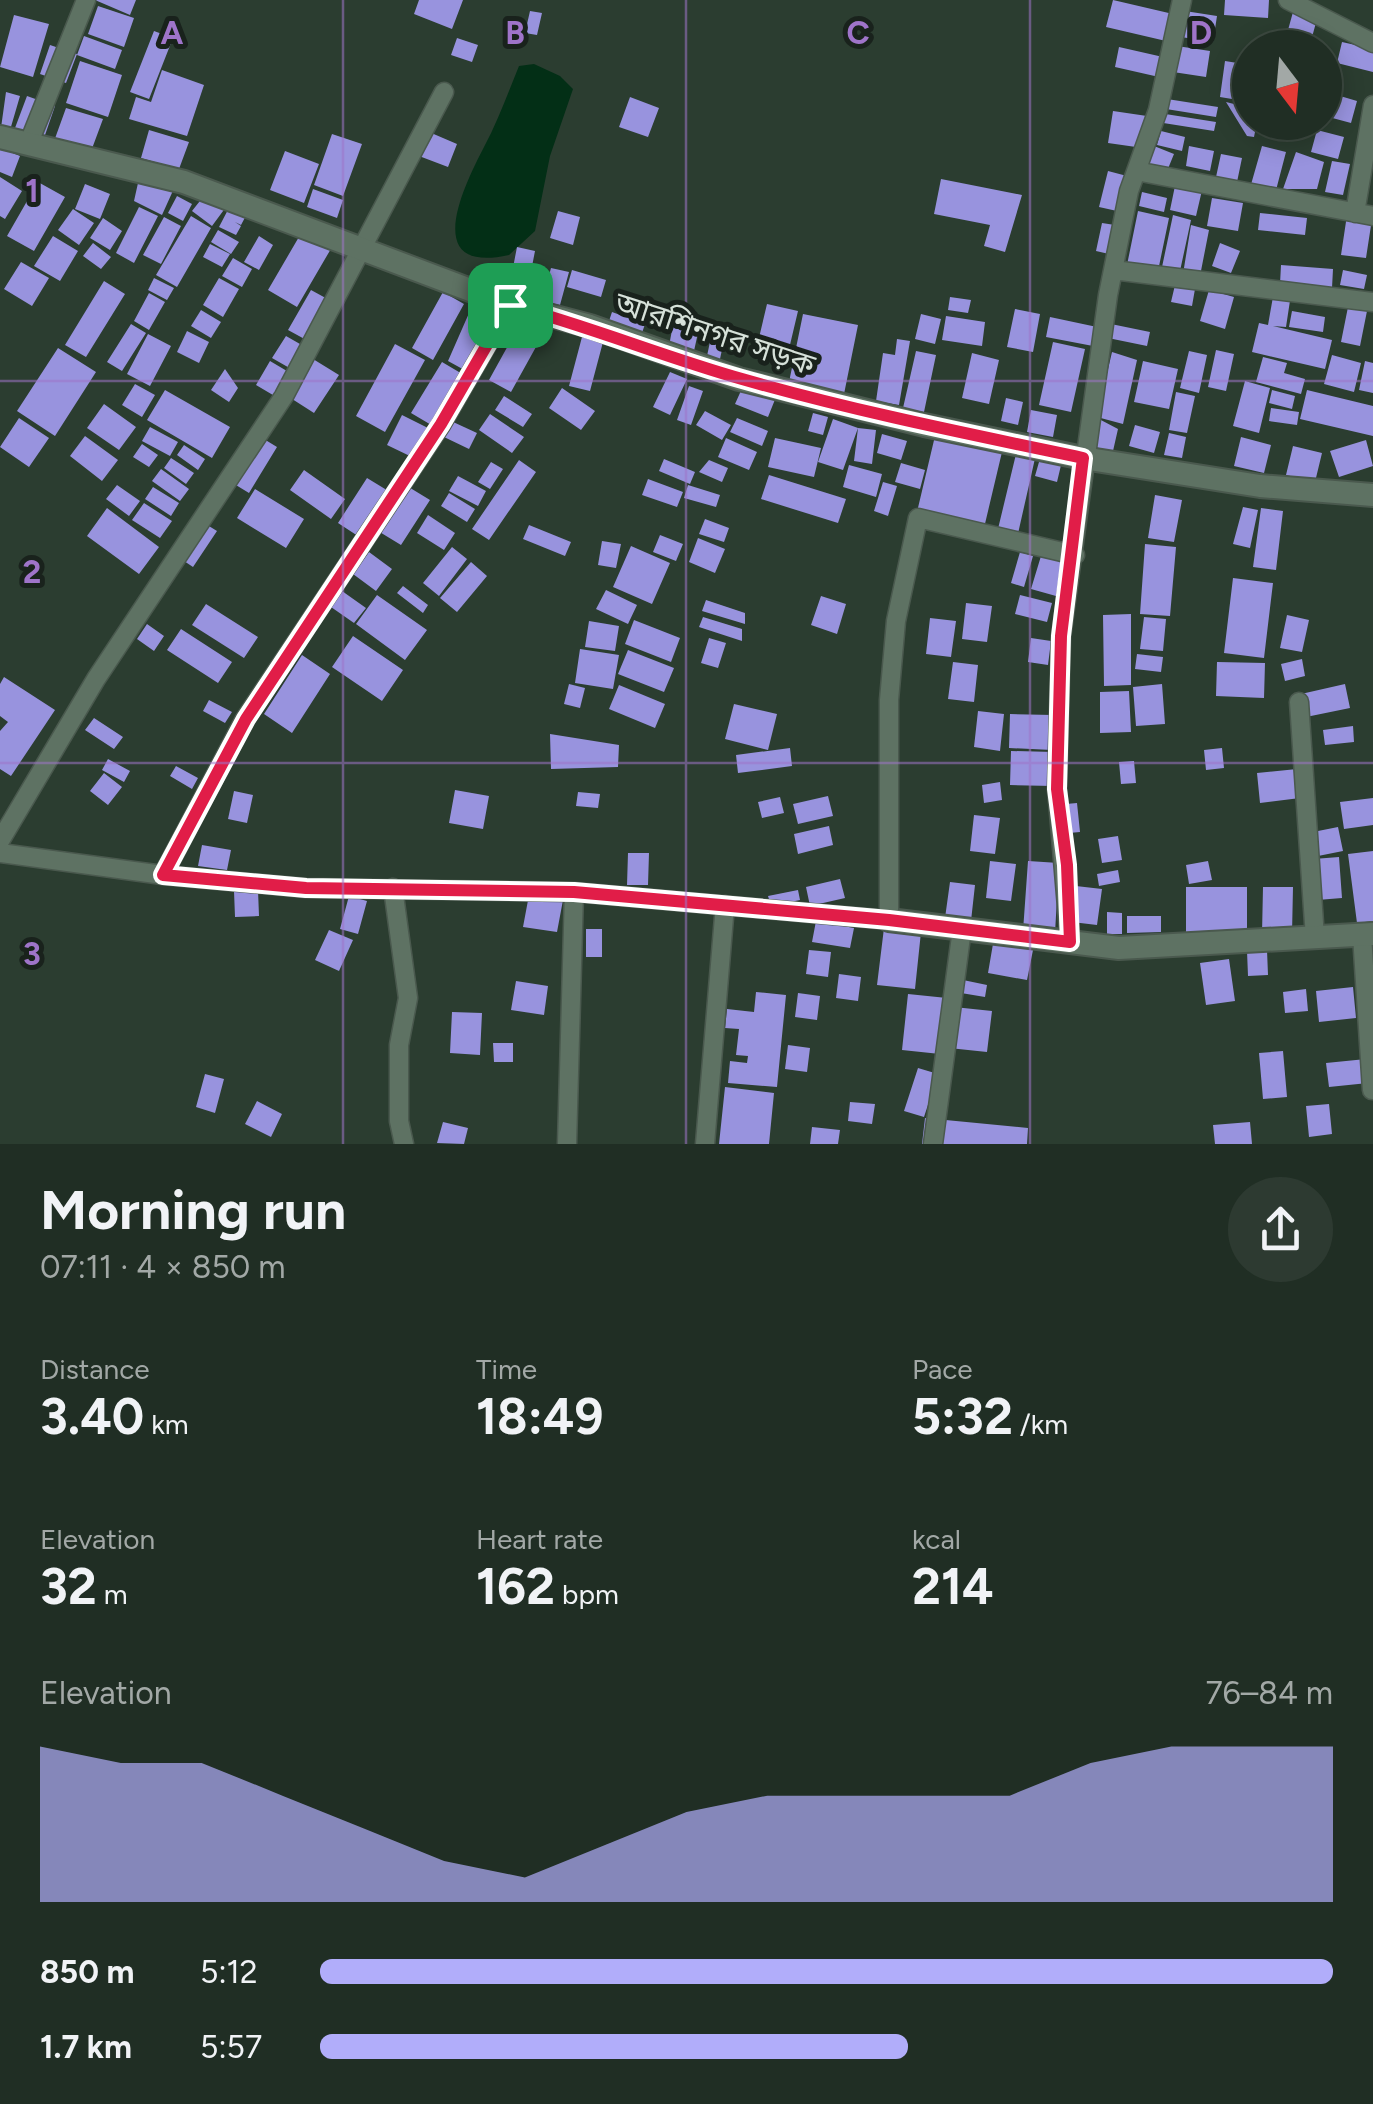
<!DOCTYPE html>
<html lang="en">
<head>
<meta charset="utf-8">
<style>
  body { margin:0; font-family:Figtree,"Noto Sans Bengali",sans-serif; background:#2d3a31; color:#f1f3f6; height:100vh; display:flex; flex-direction:column; font-size:38px; white-space:nowrap }
  * { box-sizing:border-box; margin:0 }
  p { font-size:32px; color:#a2a8a6 }
  .icon { flex:none; width:55px; height:55px; fill:none; stroke:currentColor; stroke-width:2; stroke-linecap:round; stroke-linejoin:round }
  .map { position:relative; height:1144px; overflow:hidden }
  .panel { display:flex; flex-direction:column; background:#202e24; flex:1 }
  .panel>* { flex:none }
  .needle { width:65px; rotate:164deg }
  .buttons { position:absolute; left:1232px; top:30px; display:grid; gap:20px }
  .buttons a { display:grid; place-items:center; width:110px; height:110px; border-radius:50%; background:#202e24; box-shadow:0 5px 25px #0003,0 0 0 2px #3d4a41; font-size:50px }
  .pin { position:absolute; display:grid; place-items:center; width:85px; height:85px; color:#fff; margin:-42px; border-radius:20px; box-shadow:0 5px 15px #0006 }
  .round { display:grid; place-items:center; flex:none; width:105px; height:105px; border-radius:52px; background:#2d3a31 }
  .headline { display:flex; align-items:center; justify-content:space-between; height:170px; padding:0 40px }
  h1 { font-size:55px; font-weight:700; line-height:75px }
  .stats { display:grid; grid-template-columns:repeat(3,1fr); gap:15px; height:170px; padding:10px 40px }
  .stats div { display:grid; align-content:center }
  .stats b { font-size:50px; font-weight:700 }
  .stats small { font-size:28px; font-weight:400 }
  .stats p { font-size:28px }
  .chart { height:280px; padding:20px 40px }
  .chart p { display:flex; justify-content:space-between }
  .chart svg { width:100%; height:180px; margin-top:10px; fill:#b1adfa; opacity:.7 }
  ul { padding:0 40px; list-style:none; font-size:32px }
  li { display:grid; grid-template-columns:160px 120px 1fr; align-items:center; height:75px }
  li i { height:25px; border-radius:12px; background:#b1adfa }
  .map>svg:first-child { display:block }
  .water { fill:#032f16 }
  .building { fill:#9893de }
  .lines { fill:none; stroke-linecap:round; stroke-linejoin:round }
  .minor-casing { stroke:#4a594e; stroke-width:21 }
  .tertiary-casing { stroke:#4a594e; stroke-width:26 }
  .minor { stroke:#5e7263; stroke-width:18 }
  .tertiary { stroke:#5e7263; stroke-width:22 }
  .route-casing { stroke:#fff; stroke-width:20 }
  .route { stroke:#e11d48; stroke-width:12 }
  .grid { fill:none; stroke:#9f74c9; stroke-width:2.5; stroke-opacity:0.55 }
  .labels { text-anchor:middle; stroke-width:10; stroke-linejoin:round; paint-order:stroke }
  .street-label { font-size:30px; fill:#d6e1d9; stroke:#19221c }
  .grid-label { font-size:32px; text-anchor:middle; font-weight:bold; fill:#9f74c9; stroke:#19221c; stroke-width:10; stroke-linejoin:round; paint-order:stroke }
</style>
</head>
<body>
<div class="map">
<svg width="1373" height="1144" viewBox="0 0 1373 1144">
  <rect width="100%" height="100%" fill="#2b3d30"/>
  <path class="water" d="M534,64l26,12 13,13 -23,67 -15,75 -26,24c-90,20 -44,-71 -25,-108 14,-26 24,-54 35,-81z"/>
  <path class="building" d="M95,0h41l-6,15z
    M419,0h44l-11,29 -38,-15z
    M1113,0l60,14 -7,27 -60,-14z
    M1225,0h44l-1,18 -44,-3z
    M98,6l36,12 -10,29 -36,-13z
    M530,11l12,2 -5,22 -12,-2z
    M1185,11l32,5 -4,26 -32,-5z
    M1293,12l24,7 -8,29h-26z
    M14,15l35,9 -16,53 -33,-10z
    M154,31l19,7 -24,61 -19,-7z
    M84,36l38,14 -7,19 -38,-14z
    M457,38l21,7 -6,17 -21,-7z
    M1342,42l31,7v23l-36,-9z
    M50,45l27,9 -11,29 -26,-9z
    M1177,46l33,5 -4,26 -33,-5z
    M1119,47l44,10 -4,20 -44,-10z
    M80,61l42,14 -14,42 -42,-14z
    M1225,61l25,4v37l-30,-5z
    M162,70l42,15 -17,51 -58,-17 7,-22 15,5z
    M6,92l14,4 -12,41 -8,-2z
    M1330,93l27,8 -6,22 -26,-7z
    M27,96l28,10 -11,32 -29,-10z
    M630,97l29,11 -11,29 -29,-10z
    M1167,99l51,8 -2,10 -50,-8z
    M1226,102l24,6v14h7l-3,15 -7,-1z
    M66,108l37,11 -13,35 -37,-10z
    M1113,111l34,5 -4,32 -35,-5z
    M1159,113l57,9 -2,9 -57,-9z
    M149,130l40,12 -10,27 -38,-11z
    M1317,130l27,7 -6,22 -27,-7z
    M1161,131l24,6 -3,14 -25,-6z
    M429,132l28,12 -9,23 -29,-11z
    M332,134l30,10 -19,52 -29,-11z
    M1154,146l20,8 -9,22 -19,-7z
    M1189,146l25,5 -4,20 -24,-5z
    M1262,146l24,6 -11,42 -25,-6z
    M0,148l20,8 -8,21 -12,-5z
    M285,151l34,13 -15,39 -34,-13z
    M1296,152l28,10 -7,27h-34z
    M1221,154l21,4 -5,24 -21,-5z
    M1332,161l18,3 -7,31 -18,-3z
    M1108,171l19,5 -10,35 -18,-4z
    M150,175l26,9 -14,31 -28,-14 4,-18z
    M0,177l22,14 -17,28 -5,-3z
    M941,179l81,16 -17,57 -21,-6 6,-21 -56,-11z
    M1176,181l27,5 -7,30 -26,-6z
    M38,182l27,15 -31,54 -27,-15z
    M85,184l25,10 -10,25 -25,-10z
    M313,189l30,11 -6,18 -30,-11z
    M207,192l19,15 -14,19 -20,-15z
    M1142,192l25,6 -3,14 -25,-6z
    M177,196l15,8 -9,17 -15,-8z
    M1212,198l31,5 -5,28 -31,-5z
    M232,202l17,8 -8,15 -6,-3 6,4 -5,9 -17,-8z
    M139,207l19,9 -24,47 -18,-10z
    M73,209l21,14 -15,22 -21,-15z
    M558,211l22,6 -7,28 -23,-7z
    M1138,211l31,7 -11,53 -31,-6z
    M1260,213l47,5 -2,17 -47,-5z
    M1173,215l18,5 -11,51 -18,-4z
    M1347,215l25,4 -6,39 -25,-3z
    M191,216l20,12 -34,59 -21,-12z
    M164,217l17,9 -20,38 -18,-9z
    M103,218l19,13 -12,19 -20,-12z
    M1102,223l13,2 -6,29 -13,-3z
    M1191,225l18,5 -9,46 -17,-2z
    M218,230l21,12 -8,12 -20,-12z
    M303,230l29,17 -35,60 -29,-17z
    M53,236l25,15 -18,30 -26,-15z
    M259,236l14,9 -14,25 -15,-8z
    M93,243l18,14 -10,12 -18,-13z
    M1220,243l20,8 -9,22 -19,-7z
    M210,244l20,10 -8,13 -19,-10z
    M517,247l18,4 -7,36 -18,-4z
    M233,258l19,11 -10,18 -20,-11z
    M21,262l28,16 -17,28 -28,-17z
    M1281,265l52,4 -1,19 -52,-4z
    M551,268l18,4 -9,33 -18,-4z
    M572,270l34,10 -5,17 -34,-10z
    M1343,270l24,5 -3,14 -24,-4z
    M154,278l20,10 -7,12 -19,-10z
    M219,278l20,11 -16,28 -20,-12z
    M104,281l21,13 -39,63 -21,-12z
    M1175,285l20,4 -3,17 -21,-4z
    M311,290l22,12 -23,40 -22,-12z
    M1209,290l25,7 -9,32 -25,-8z
    M1274,291l17,3 -5,33 -13,-1 59,14 -7,29 -73,-17 7,-29 9,2z
    M443,292l21,12 -31,56 -21,-12z
    M149,293l16,9 -16,28 -15,-9z
    M950,297l21,3 -3,13 -20,-3z
    M1349,302l19,4 -8,40 -19,-4z
    M473,304l29,12 -34,56 -20,-11z
    M767,304l31,7 -9,38 -31,-7z
    M1015,309l25,5 -7,38 -26,-5z
    M201,310l20,12 -10,16 -20,-12z
    M1292,311l33,6 -2,15 -34,-5z
    M612,312l33,12 -4,12 -33,-12z
    M675,314l26,5 -7,32 -25,-5z
    M803,314l55,11 -15,74 -55,-12z
    M921,314l20,5 -6,25 -20,-5z
    M946,316l39,6 -3,24 -40,-6z
    M1050,317l47,10 -4,19 -47,-9z
    M131,324l15,9 -24,38 -15,-9z
    M520,324l22,12 -31,56 -22,-12z
    M1111,324l39,8 -3,14 -39,-8z
    M187,331l22,11 -10,21 -22,-11z
    M148,334l23,12 -21,40 -23,-12z
    M286,336l21,12 -14,22 -21,-12z
    M582,337l21,5 -13,49 -21,-5z
    M711,337l13,3 -4,19 -13,-3z
    M897,339l13,2 -11,64 -23,-4 7,-48 12,2z
    M1053,342l32,7 -14,63 -32,-7z
    M395,344l30,16 -40,72 -29,-16z
    M58,348l38,24 -41,64 -38,-25z
    M1216,350l18,4 -8,37 -18,-4z
    M916,351l20,4 -12,57 -21,-4z
    M1189,351l18,4 -8,38 -19,-5z
    M1112,352l25,8 -14,64 -26,-7z
    M972,353l27,7 -10,44 -27,-6z
    M1332,355l29,8 -7,29 -30,-8z
    M1263,357l24,6 -3,10 21,6 -4,15 -45,-12z
    M313,359l26,16 -25,38 -25,-16z
    M270,361l22,13 -14,24 -22,-13z
    M1143,361l35,8 -9,40 -35,-7z
    M1365,361l8,2v30l-14,-3z
    M442,362l22,13 -31,51 -22,-13z
    M225,369l13,19 -9,14 -18,-12z
    M670,372l17,7 -17,36 -17,-8z
    M1245,381l25,7 -11,45 -26,-7z
    M135,384l20,11 -13,22 -20,-12z
    M744,384l32,13 -8,20 -33,-13z
    M689,386l14,5 -12,34 -14,-5z
    M562,388l33,23 -14,19 -32,-22z
    M165,390l65,37 -18,31 -65,-38z
    M1272,390l23,6 -3,13 -23,-6z
    M1307,390l66,16v30l-73,-17z
    M1176,392l19,4 -8,37 -18,-3z
    M504,396l28,18 -9,13 -28,-17z
    M1006,398l17,4 -5,23 -17,-4z
    M104,404l32,23 -17,23 -32,-22z
    M1271,408l28,4 -2,13 -28,-4z
    M1031,410l26,5 -4,22 -26,-5z
    M705,411l26,14 -9,15 -26,-15z
    M813,413l15,4 -5,18 -15,-4z
    M490,414l34,23 -12,16 -33,-23z
    M402,415l26,13 -14,30 -27,-13z
    M19,418l30,20 -20,29 -29,-20z
    M737,418l31,13 -6,15 -32,-14z
    M833,419l25,9 -15,42 -25,-8z
    M1099,419l19,10 -5,22 -19,-4z
    M451,421l26,12 -8,16 -25,-12z
    M1135,425l25,7 -6,21 -25,-7z
    M150,427l28,15 -8,14 -28,-15z
    M858,428l18,2 -4,34 -18,-3z
    M254,433l23,14 -28,46 -23,-14z
    M1169,433l17,4 -4,21 -18,-3z
    M882,434l25,7 -6,19 -24,-7z
    M85,436l33,24 -16,21 -32,-25z
    M935,436l67,16 -18,76 -67,-16z
    M1241,437l30,8 -7,28 -30,-7z
    M726,438l31,14 -8,18 -31,-13z
    M775,438l46,10 -7,29 -46,-10z
    M1366,440l7,26 -34,11 -9,-26z
    M142,444l16,11 -9,12 -16,-10z
    M184,445l21,14 -7,11 -21,-15z
    M1293,446l29,7 -7,29 -29,-7z
    M1017,450l19,4 -19,84 -20,-5z
    M1041,455l21,6 -5,21 -22,-6z
    M171,458l23,15 -8,11 -22,-16z
    M664,459l31,13 -5,12 -31,-13z
    M519,460l17,12 -47,68 -17,-11z
    M709,460l19,8 -6,14 -23,-10z
    M491,462l12,7 -13,20 -12,-7z
    M901,463l24,7 -5,19 -25,-7z
    M849,465l33,9 -6,23 -33,-10z
    M161,469l28,20 -9,12 -28,-20z
    M304,470l41,29 -14,20 -41,-29z
    M769,475l77,24 -8,24 -77,-24z
    M458,476l28,15 -8,15 -29,-15z
    M367,478l23,14 -29,46 -23,-15z
    M648,479l35,13 -6,15 -35,-12z
    M883,482l14,4 -9,30 -14,-5z
    M117,485l23,16 -11,15 -23,-17z
    M688,485l32,10 -4,12 -32,-9z
    M407,486l23,14 -29,45 -23,-14z
    M153,487l26,16 -8,13 -26,-17z
    M255,489l49,30 -18,29 -49,-30z
    M449,493l26,16 -8,13 -26,-16z
    M1155,495l27,5 -8,42 -26,-4z
    M144,503l28,18 -12,17 -28,-18z
    M1243,507l15,3 -8,38 -17,-4z
    M107,508l52,39 -20,27 -52,-38z
    M1261,508l22,3 -7,59 -23,-3z
    M428,515l27,18 -11,17 -27,-17z
    M705,519l24,9 -5,14 -25,-8z
    M204,523l13,8 -24,36 -12,-8z
    M529,525l42,17 -6,14 -42,-17z
    M660,535l23,9 -7,17 -23,-9z
    M698,538l27,11 -10,24 -26,-11z
    M602,541l19,3 -5,24 -18,-3z
    M1145,544l31,3 -6,69 -30,-2z
    M631,546l39,17 -18,41 -39,-17z
    M452,547l15,12 -28,37 -16,-13z
    M369,552l23,17 -16,22 -23,-17z
    M1020,552l13,4 -9,31 -13,-4z
    M1041,556l25,7 -10,33 -25,-7z
    M471,562l16,14 -30,36 -17,-14z
    M1233,578l40,5 -9,75 -40,-5z
    M403,586l25,19 -5,8 -26,-20z
    M606,590l31,15 -9,19 -32,-15z
    M342,591l24,17 -12,15 -23,-16z
    M377,595l50,35 -22,30 -49,-36z
    M1020,595l32,8 -5,19 -32,-8z
    M821,596l25,8 -9,30 -26,-9z
    M706,600l39,13v11l-43,-13z
    M966,603l26,3 -5,36 -25,-3z
    M206,604l52,33 -14,21 -52,-33z
    M1131,614v71l-27,1 -1,-71z
    M1287,615l22,5 -7,32 -22,-4z
    M703,617l39,12v12l-43,-14z
    M1144,617l22,2 -3,32 -23,-2z
    M930,618l26,3 -5,36 -25,-3z
    M634,620l46,18 -9,24 -46,-18z
    M589,621l30,5 -4,25 -30,-4z
    M147,624l17,12 -10,15 -17,-12z
    M181,629l51,33 -14,21 -51,-33z
    M353,636l50,34 -21,31 -50,-34z
    M709,638l17,5 -8,25 -17,-5z
    M1031,638l20,3 -3,24 -20,-3z
    M580,649l39,6 -6,34 -38,-6z
    M628,650l46,18 -10,24 -46,-18z
    M1137,654l26,3 -2,15 -26,-3z
    M302,655l28,19 -38,59 -28,-19z
    M1302,659l3,17 -20,5 -4,-17z
    M953,662l25,3 -4,37 -26,-3z
    M1217,662l48,1 -1,35 -48,-2z
    M4,677l51,33 -44,66 -11,-7v-38l8,-9 -8,-6v-32z
    M569,684l16,4 -5,20 -16,-4z
    M1162,684l3,40 -29,2 -3,-39z
    M1345,684l5,24 -44,9 -5,-23z
    M619,685l46,19 -10,24 -46,-19z
    M1129,691l2,41 -31,1v-41z
    M209,700l23,12 -7,11 -22,-12z
    M734,704l43,10 -9,36 -43,-11z
    M978,711l26,3 -4,37 -26,-4z
    M1010,714l43,1 -1,35 -43,-2z
    M94,718l29,19 -9,12 -29,-19z
    M1353,726l1,16 -29,3 -2,-15z
    M550,734l69,11 -1,22 -67,2z
    M790,748l2,18 -54,7 -2,-18z
    M1222,748l2,20 -18,2 -2,-20z
    M1011,751l43,1 -1,34 -43,-1z
    M108,759l22,12 -6,11 -22,-12z
    M1134,761l2,22 -15,1 -2,-22z
    M176,766l22,12 -6,11 -22,-13z
    M1297,769l3,29 -40,5 -3,-30z
    M104,773l18,14 -14,18 -18,-14z
    M1000,782l2,18 -18,3 -2,-18z
    M455,790l34,6 -6,33 -34,-6z
    M234,791l19,4 -6,28 -19,-4z
    M578,792l22,2 -2,14 -22,-2z
    M828,796l5,20 -35,8 -5,-20z
    M780,797l4,16 -22,5 -4,-16z
    M1373,798v27l-29,4 -4,-27z
    M1077,803l3,29 -11,1 -3,-29z
    M974,815l26,3 -5,36 -25,-3z
    M829,826l4,19 -35,9 -4,-20z
    M1338,827l5,24 -30,6 -5,-24z
    M1118,836l4,24 -20,3 -4,-24z
    M202,845l29,5 -4,20 -29,-4z
    M1373,851v70l-16,2 -9,-69z
    M628,853h21l-1,32h-21z
    M1339,857l3,41 -37,3 -4,-41z
    M990,861l26,3 -5,37 -25,-3z
    M1028,861l31,2 -4,70 -32,-2z
    M1208,861l4,19 -23,4 -3,-19z
    M1118,870l2,12 -21,4 -2,-12z
    M840,879l5,19 -35,8 -4,-19z
    M950,882l25,3 -4,36 -26,-3z
    M1076,886l26,3 -5,36 -25,-3z
    M1186,887h61v46h-61z
    M1263,887h30l-1,47h-30z
    M258,890l1,26 -24,1 -1,-26z
    M798,890l2,10 -29,6 -3,-10z
    M529,895l34,5 -6,32 -34,-5z
    M349,896l18,5 -9,33 -18,-5z
    M1107,912l15,1v21h-15z
    M1127,916h34v16l-34,1z
    M816,921l38,7 -4,20 -38,-6z
    M884,928l37,4 -6,57 -38,-4z
    M586,929h16v28h-16z
    M329,930l24,10 -14,31 -24,-11z
    M994,938l40,7 -7,35 -39,-7z
    M809,950l22,2 -3,25 -22,-3z
    M1267,950l1,25 -20,1 -1,-25z
    M1229,959l6,42 -29,4 -6,-42z
    M839,974l22,3 -3,24 -22,-3z
    M963,980l24,5 -2,12 -24,-4z
    M516,981l32,5 -4,29 -33,-5z
    M1353,987l3,31 -37,4 -3,-31z
    M1306,989l2,22 -23,2 -2,-21z
    M756,992l30,3 -9,92 -49,-4 2,-22 17,2 1,-7 -12,-1 3,-26 -14,-1 2,-19 27,3z
    M798,993l22,3 -3,24 -22,-3z
    M908,994l39,4 -7,56 -38,-4z
    M954,1007l38,4 -5,41 -38,-4z
    M452,1012l30,1 -2,42 -30,-2z
    M493,1043h20v19h-19z
    M788,1045l22,3 -3,24 -22,-3z
    M1283,1051l4,46 -24,2 -4,-46z
    M1366,1059l2,24 -39,4 -3,-24z
    M918,1068l20,6 -14,43 -20,-6z
    M205,1074l19,5 -9,34 -19,-6z
    M725,1087l49,6 -5,51h-50z
    M257,1101l25,13 -11,23 -26,-13z
    M850,1102l25,2 -3,20 -24,-3z
    M1329,1104l3,30 -23,3 -3,-31z
    M925,1118l103,10 -1,16h-105z
    M443,1122l25,6 -4,16 -27,-1z
    M1250,1122l2,22h-37l-2,-19z
    M812,1127l28,3 -2,14h-28z"/>
  <g class="lines">
    <g class="minor-casing">
      <path id="minor" d="M1288,0l85,43
        M28,145l58,-145
        M1136,171l237,45
        M1355,213l18,-108
        M1113,270l260,32
        M1299,702l16,236
        M0,841l96,-162 188,-283 160,-304
        M0,853l163,22 82,-156 196,-294 69,-120
        M163,875l143,13 268,4 315,28v-220l7,-79 22,-103 157,37
        M393,888l15,110 -9,47v76l5,23
        M1362,935l10,155
        M1070,942l-13,-153 4,-152 47,-342 21,-104 29,-81 24,-110
        M567,1144l7,-252
        M705,1144l20,-239
        M933,1144l29,-215"/>
    </g>
    <g class="tertiary-casing">
      <path id="tertiary" d="M0,137l184,45 326,123 80,21 149,53 185,46 159,33 177,28 113,9
        M889,920l230,28 254,-14"/>
    </g>
    <use href="#minor" class="minor"/>
    <use href="#tertiary" class="tertiary"/>
  </g>
  <g class="lines">
    <g class="route-casing">
      <path id="route" d="M510,305c79,21 154,52 232,74 112,32 227,55 341,79l-22,178 -4,153 10,76 3,77 -181,-22 -315,-28 -268,-4 -143,-13 83,-156 195,-295z"/>
    </g>
    <use href="#route" class="route"/>
  </g>
  <path class="grid" d="M343,0v1144M686,0v1144M1030,0v1144M0,381h1373M0,763h1373"/>
  <g class="labels">
    <g class="street-label">
      <text transform="translate(715 334) rotate(18)" y="10">আরশিনগর সড়ক</text>
    </g>
  </g>
  <g class="grid-label">
    <text x="172" y="44">A</text>
    <text x="515" y="44">B</text>
    <text x="858" y="44">C</text>
    <text x="1201" y="44">D</text>
    <text x="32" y="202">1</text>
    <text x="32" y="583">2</text>
    <text x="32" y="965">3</text>
  </g>
</svg>
<div class="buttons">
<a><svg class="needle" viewBox="-14 -14 28 28"><path d="M0-13l5 13h-10z" fill="#e53935"/><path d="M0 13l5-13h-10z" fill="#a2a8a6"/></svg></a>
</div>
<div class="pin" style="left:510px;top:305px;background:#1e9e55"><svg class="icon" aria-label="arrive" viewBox="0 0 24 24"><path d="M6 21V4h12l-3 4 3 4H6"/></svg></div>
</div>
<section class="panel">
<div class="headline"><div><h1>Morning run</h1><p>07:11 · 4 × 850 m</p></div><a class="round"><svg class="icon" aria-label="share" viewBox="0 0 24 24"><path d="M12 15V3M7 8l5-5 5 5M5 13v7h14v-7"/></svg></a></div>
<div class="stats">
<div><p>Distance</p><b>3.40<small> km</small></b></div>
<div><p>Time</p><b>18:49</b></div>
<div><p>Pace</p><b>5:32<small> /km</small></b></div>
</div>
<div class="stats">
<div><p>Elevation</p><b>32<small> m</small></b></div>
<div><p>Heart rate</p><b>162<small> bpm</small></b></div>
<div><p>kcal</p><b>214</b></div>
</div>
<div class="chart"><p><span>Elevation</span>76–84 m</p>
<svg viewBox="0 0 160 44" preserveAspectRatio="none"><path d="M0 44V6L10 10L20 10L30 18L40 26L50 34L60 38L70 30L80 22L90 18L100 18L110 18L120 18L130 10L140 6L150 6L160 6V44z"/></svg>
</div>
<ul>
<li><b>850 m</b>5:12<i style="width:100%"></i></li>
<li><b>1.7 km</b>5:57<i style="width:58%"></i></li>
</ul>
</section>
</body>
</html>
